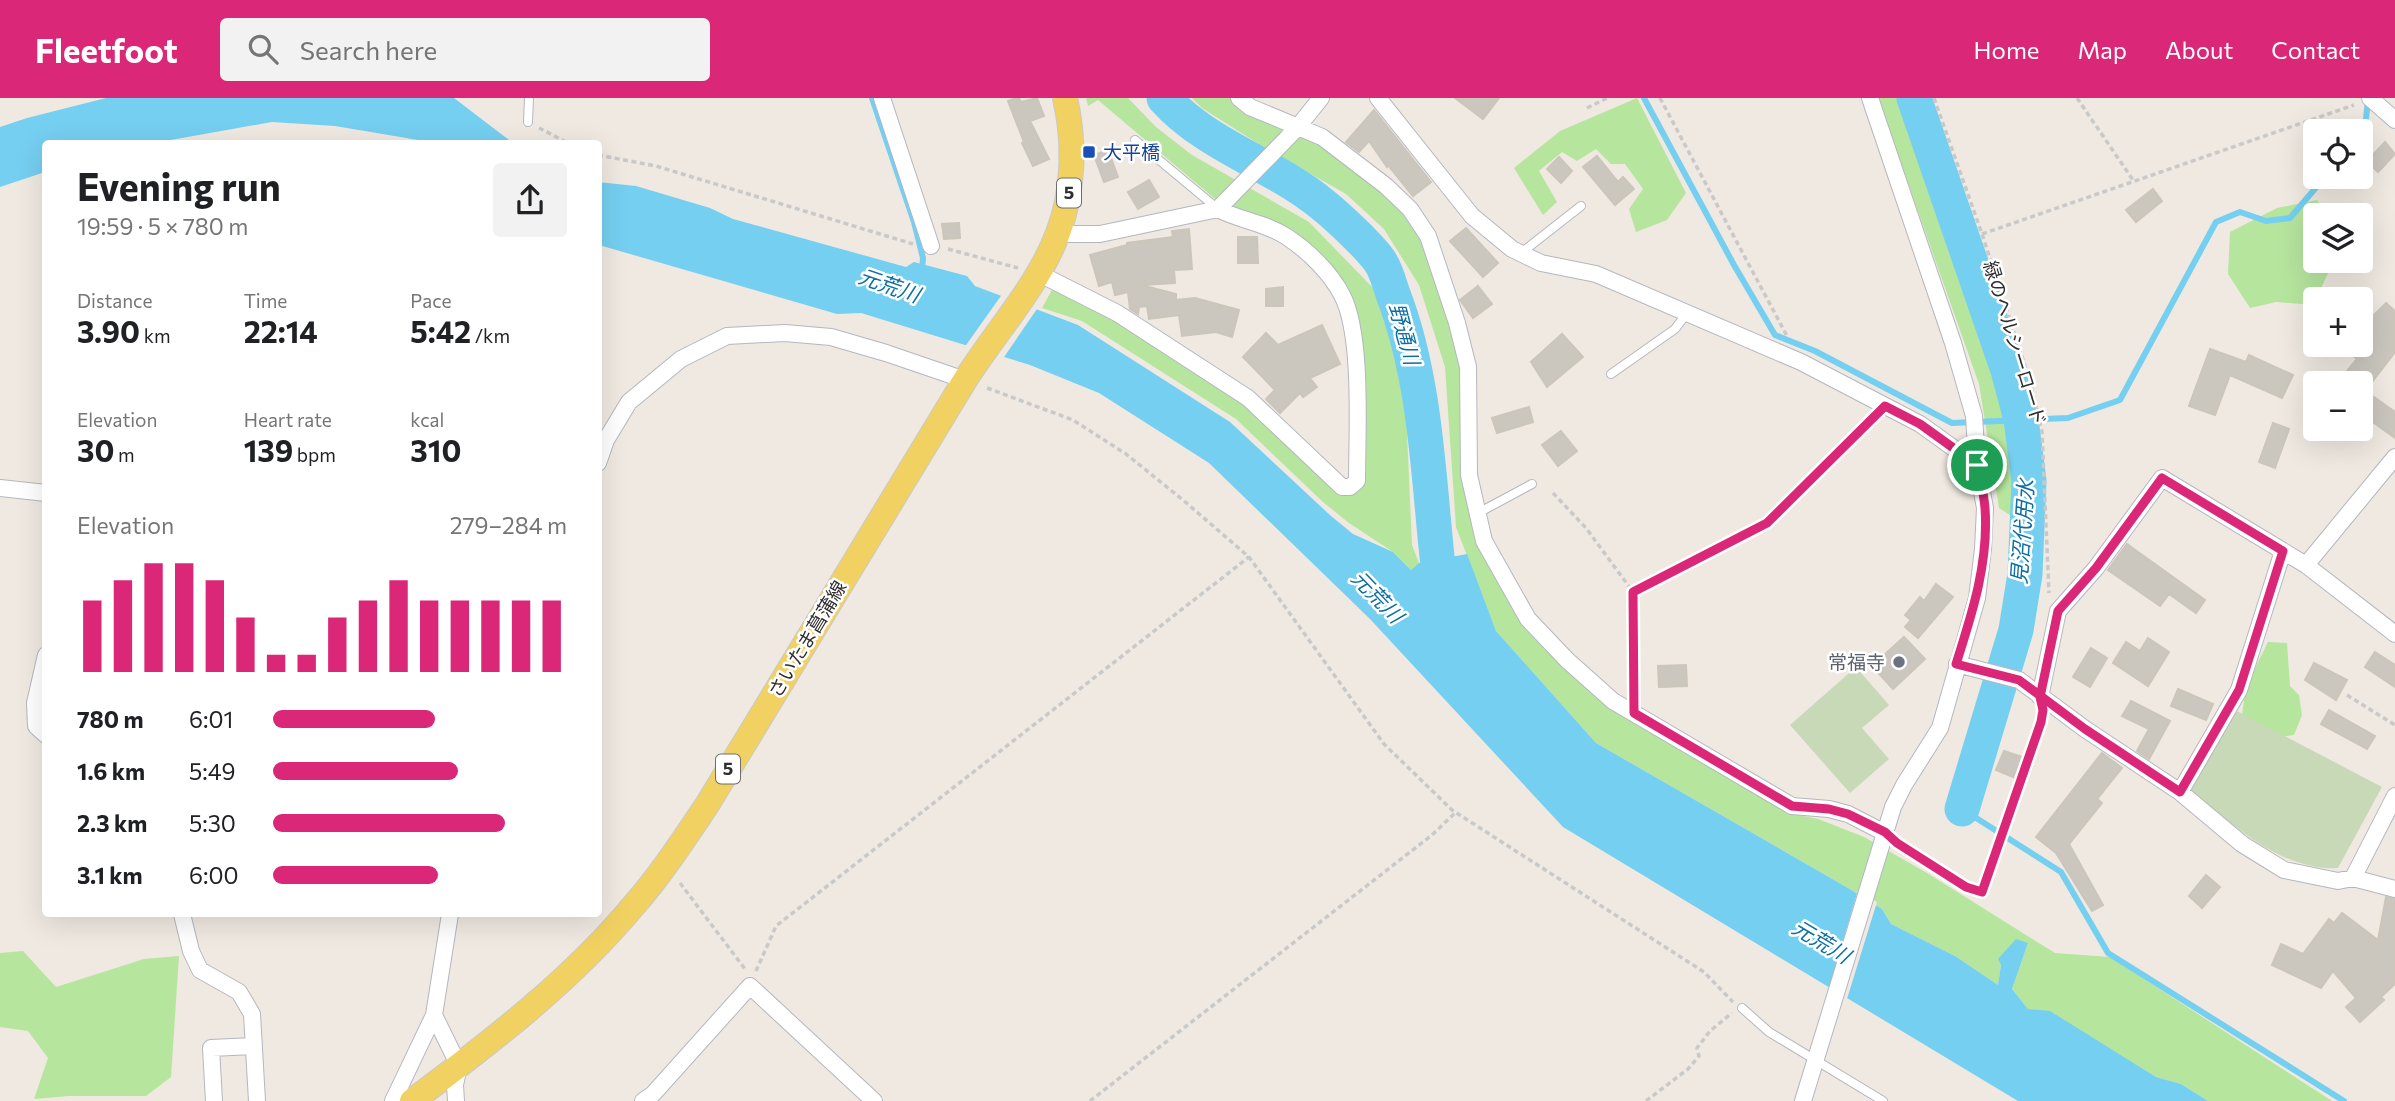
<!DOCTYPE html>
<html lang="en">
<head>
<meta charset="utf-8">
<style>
  body { margin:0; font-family:Commissioner,"Noto Sans JP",sans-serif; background:#f2f2f2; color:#202124; height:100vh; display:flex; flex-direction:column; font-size:26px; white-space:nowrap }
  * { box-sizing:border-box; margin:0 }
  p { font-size:23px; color:#757577 }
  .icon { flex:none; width:38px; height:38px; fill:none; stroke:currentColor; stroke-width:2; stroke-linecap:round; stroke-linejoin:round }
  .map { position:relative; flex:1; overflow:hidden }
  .details { position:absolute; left:42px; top:42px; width:560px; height:777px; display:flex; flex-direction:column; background:#fff; border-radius:7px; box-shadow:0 7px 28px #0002 }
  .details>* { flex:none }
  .buttons { position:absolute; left:2303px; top:21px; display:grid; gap:14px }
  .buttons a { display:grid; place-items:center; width:70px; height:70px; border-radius:7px; background:#fff; box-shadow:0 7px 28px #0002; font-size:35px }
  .pin { position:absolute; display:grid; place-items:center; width:60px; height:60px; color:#fff; margin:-30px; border:4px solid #fff; border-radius:50%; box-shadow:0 2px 7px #0007 }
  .round { display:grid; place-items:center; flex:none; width:74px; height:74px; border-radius:7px; background:#f2f2f2 }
  .headline { display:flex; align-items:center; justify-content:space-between; height:119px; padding:0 35px }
  h1 { font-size:38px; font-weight:700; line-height:52px }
  .figures { display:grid; grid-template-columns:repeat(3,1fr); gap:10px; height:119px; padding:7px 35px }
  .figures div { display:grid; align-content:center }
  .figures b { font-size:30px; font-weight:700 }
  .figures small { font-size:19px; font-weight:400 }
  .figures p { font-size:19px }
  .chart { height:196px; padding:14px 35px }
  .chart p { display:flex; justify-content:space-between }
  .chart svg { width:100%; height:126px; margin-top:7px; stroke:#db2777; stroke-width:6 }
  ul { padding:0 35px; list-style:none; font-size:23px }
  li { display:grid; grid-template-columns:112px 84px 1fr; align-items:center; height:52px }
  li i { height:18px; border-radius:9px; background:#db2777 }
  header { display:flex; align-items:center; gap:42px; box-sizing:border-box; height:98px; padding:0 35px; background:#db2777; color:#fff }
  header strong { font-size:33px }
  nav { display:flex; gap:38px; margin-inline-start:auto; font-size:24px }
  .search { width:490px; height:63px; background:#f2f2f2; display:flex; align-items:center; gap:18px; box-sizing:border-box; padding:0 24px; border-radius:7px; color:#757577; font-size:26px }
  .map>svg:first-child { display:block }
  .green { fill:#b6e59e }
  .cemetery { fill:#c8d9b8 }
  .water { fill:#75cff0 }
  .pier { fill:#efe9e1 }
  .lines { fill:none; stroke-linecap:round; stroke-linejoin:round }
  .stream { stroke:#75cff0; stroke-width:6 }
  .river { stroke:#75cff0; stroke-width:35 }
  .building { fill:#cbc7bf; stroke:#cbc5ba; stroke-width:2 }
  .service-casing { stroke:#b4b7c1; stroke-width:10 }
  .minor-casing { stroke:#b4b7c1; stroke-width:18 }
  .primary-casing { stroke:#c9c9c9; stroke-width:26 }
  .path { stroke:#c9c9c9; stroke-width:3.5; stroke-dasharray:5 3.5; stroke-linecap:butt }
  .service { stroke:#fff; stroke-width:8 }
  .minor { stroke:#fff; stroke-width:16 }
  .primary { stroke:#f2d163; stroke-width:24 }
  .route-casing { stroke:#fff; stroke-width:14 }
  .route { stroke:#db2777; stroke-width:9 }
  .transit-dot { fill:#1a4fb4; stroke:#fff; stroke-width:2.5 }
  .worship-dot { fill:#6b7280; stroke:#fff; stroke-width:2.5 }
  .labels { text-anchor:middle; stroke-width:5; stroke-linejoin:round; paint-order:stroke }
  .shield { fill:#fff; stroke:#6d6d6d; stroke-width:2 }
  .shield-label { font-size:18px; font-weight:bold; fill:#2e2e2e }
  .transit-label { font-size:19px; fill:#164399; stroke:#fff; text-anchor:start }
  .street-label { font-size:19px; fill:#2e2e2e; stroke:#fff }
  .worship-label { font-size:19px; fill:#5b616d; stroke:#fff; text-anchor:end }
  .water-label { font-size:21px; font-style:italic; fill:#0d6fa3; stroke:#fff }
</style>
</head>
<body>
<header>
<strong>Fleetfoot</strong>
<div class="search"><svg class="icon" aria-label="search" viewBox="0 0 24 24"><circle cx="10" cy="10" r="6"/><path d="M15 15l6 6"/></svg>Search here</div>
<nav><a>Home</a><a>Map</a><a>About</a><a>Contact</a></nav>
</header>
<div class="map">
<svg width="2395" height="1003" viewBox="0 0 2395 1003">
  <rect width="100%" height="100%" fill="#efe9e1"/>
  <path class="green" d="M1086,0h42l28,29 36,28 117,67 64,66 20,58 13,64 6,135 7,18 -8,7 -18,-18 -44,-29 -26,-21 -87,-83 -154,-98 -40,-13 11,-20 84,45 103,66 115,91 -5,-192 -76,-76 -30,-12h-11l-18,-11 -117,-99 -10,6z
    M1192,0h38l15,12 60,21 93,71 32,53 32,113 1,107 12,62 49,89 83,76 186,112 25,5 46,18 63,36 128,80 55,4 222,144h-124l-27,-17 -25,-7 -106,-65 -22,-3 -16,-20 16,-46 -27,22 -3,20 -43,-29 -64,-32 -9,-15 -34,-21 -252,-145 -100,-112 -40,-104 -11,-160 -26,-82 -35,-56 -38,-35 -81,-46 -63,-40z
    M1637,0l49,95 -19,27 -31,12 -7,-23 14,-20 -18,-25h-14l-15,-15 -19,12 -15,-9 -23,19 18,31 -14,13 -29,-47 46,-37z
    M1878,0h24l105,307 9,58 1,103 -20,97 -8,-2 16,-54 8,-90 -14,-9 -20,-124z
    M2317,102l10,15h-12v46h17v4l-19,40 -37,-3 -26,6 -22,-34 2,-42 47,-24z
    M2268,544l19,1 3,43 9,9 3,20 -8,20 -22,3 -30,-23 4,-29z
    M23,853l33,36 88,-28 35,-3 -8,121 -25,19h-77l-35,3 14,-41 -20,-27 -28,-4v-74z"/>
  <path class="cemetery" d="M1856,569l33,38 -27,23 27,31 -39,34 -60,-68z
    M2235,612l147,77 -44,81c-57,3 -104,-43 -146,-76v-10z"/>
  <path class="water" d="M106,0h348l59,45h-89l-6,-3 -83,-14 -63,-4 -118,21 -108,1 -1,28 -45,15v-60l27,-9z
    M598,84l38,4 74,22 23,11 173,48 8,-5 53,14 8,10 103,39 152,97 101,94 22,18 40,18 18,18 8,-7 48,-9 29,77 100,112 252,145 34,21 9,15 64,32 43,29 3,-20 -3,-6 18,-20 12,4 -16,46 16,20 22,2 106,66 25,7 27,17h-190l-455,-274 -193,-208 -161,-156 -110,-70 -69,-28 -169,-52 -24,1 -238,-69z"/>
  <path class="pier" d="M1003,195l36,13 -37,54 -38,-12z
    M1858,792l19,12 -31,100 -18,-11z"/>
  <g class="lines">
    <path class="stream" d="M872,0l42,124 9,36 -1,12
      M1644,0l90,167 41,70 40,16 137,72 116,-5 52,-18 96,-178 24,-10 26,9 24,-3 35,-41
      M2361,36l4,-5 3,-30
      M1962,711l99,63 47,81 236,148"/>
    <path class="river" d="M1164,0c43,48 109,66 158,106 15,12 46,41 57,56 7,9 10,23 14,34 38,99 35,209 50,313
      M1914,0l94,272 13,49 8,62 -4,93 -9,56 -54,179"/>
  </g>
  <path class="building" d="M1016,0h3l2,4 16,-4 7,18 -14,5 19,38 -16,7 -11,-23 2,-1 -16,-41z
    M1455,0h44l-16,21z
    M1374,12l57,72 -18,14 -25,-31 -1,2 -18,-26 -10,11 -13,-10z
    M2385,44l10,12 -17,18 -11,-11z
    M1108,52l10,27 -14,5 -10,-27z
    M1597,58l21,26 5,-5 11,12 -19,16 -32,-38z
    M1559,59l13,14 -11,12 -14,-14z
    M1149,82l10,17 -21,12 -10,-17z
    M2153,91l9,12 -26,21 -10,-12z
    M959,125l1,15 -16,1 -2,-15z
    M1466,130l32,35 -15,14 -33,-36z
    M1189,131l3,40 -18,1 1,13 -34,2 35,9v6l19,-2 44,12 -7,27 -16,-5 -34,4 -3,-21 -30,4 -2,-13 -8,1 -1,7 -8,-5 -2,-17 -13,3 -3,-13 -13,4 -9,-31 37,-10v-2l46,-6 -1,-6z
    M1238,139h19l1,26h-20z
    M1478,188l14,18 -19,14 -13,-18z
    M1283,189v19h-17v-17z
    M2386,205l9,8v41l-27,35 -21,-16 10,-12 -18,-14h22v-30l7,6z
    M1322,227l18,39 -30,14 7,9 -14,10 -3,-4 -20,20 -14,-14 9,-9 -32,-33 23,-24 12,12z
    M1562,236l21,23 -36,30 -16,-25z
    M2210,251l36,13 3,-7 44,20 -11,23 -52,-23 -15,40 -26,-9z
    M2374,299l21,15v26l-33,-24z
    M1529,309l4,15 -36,11 -5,-15z
    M2273,325l16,6 -14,39 -16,-6z
    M1561,333l16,20 -19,15 -16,-21z
    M2127,446l78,56 -9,13 -27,-19 -9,12 -52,-36z
    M1936,486l17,13 -35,41 -13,-11 6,-7 -6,-5 15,-18 4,4z
    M1904,539l21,22 -32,30 -21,-23z
    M2148,540l21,14 -21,34 -35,-23 13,-21 14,9z
    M2091,550l16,10 -17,29 -17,-10z
    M2375,554l20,13v22l-30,-20z
    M2314,565l33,17 -11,20 -31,-20z
    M1686,567l1,21 -28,1 -1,-21z
    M2178,591l35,15 -7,16 -35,-14z
    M2131,603l39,20 -21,38 -12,-8 12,-22 -27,-13z
    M2329,612l46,26 -8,13 -46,-25z
    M2004,653l18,6 -7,21 -19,-8z
    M2102,655l20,15 -25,31 5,4 -33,41 34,61 -11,6 -36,-58 -20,-16z
    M2206,777l14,12 -18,21 -13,-12z
    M2386,799l9,2v85l-14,13 3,3 -24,22 -14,-15 10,-9 -23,-27 -12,17 -49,-23 9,-21 22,10 26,-35 5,4 8,-10 36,27z"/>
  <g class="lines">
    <g class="service-casing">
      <path id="service" d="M528,24l1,-24
        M1135,42l83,69
        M1521,155l60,-47
        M1611,276l64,-45 12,-16
        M1478,415l54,-29
        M1982,794l59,-170 3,-12 -4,-13
        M1742,910l27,24 114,69"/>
    </g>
    <g class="minor-casing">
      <path id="minor" d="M882,0l49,148
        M1239,0l11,9 72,30 64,49 24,23 18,27 29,87 11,44 1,108 15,66 44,78 39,41 46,41 179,105 37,3 19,5 37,19
        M1378,0l94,118 40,33 29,14 55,11 205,88 119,62 57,41
        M2370,0l25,22
        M1058,136h42l118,-25 79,-81 24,-30
        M1038,175l79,40 131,85 94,89h8l7,-6c0,-48 6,-146 -15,-186 -12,-23 -34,-44 -55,-58 -23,-15 -46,-16 -69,-28
        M598,365l8,-23 23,-38 52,-43 46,-23 58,-3 46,4 55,16 79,27
        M0,390l46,5
        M2306,467l89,-108
        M46,557l-11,48 1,23 10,9
        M1957,566l62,16 66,49 95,63 62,52 42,26 54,11 15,-3 42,11
        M2040,599l18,-86 38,-43 66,-90 144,87 89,69
        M2180,694l59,-102 44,-139
        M2353,780l42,-82
        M182,816l9,37 9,19 39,22 13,22 5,87
        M434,917l25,51 -4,19 1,16
        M214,1003l-3,-53 43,-2
        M393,1003l41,-86 16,-101
        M643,1003l10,-7 97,-108 124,115
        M1803,1003l90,-294 11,-22 36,-57 37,-130 6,-49 2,-41 -8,-43 -3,-49 -21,-73 -83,-245"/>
    </g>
    <g class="primary-casing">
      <path id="primary" d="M412,1003c79,-59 159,-120 223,-197 27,-31 49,-65 72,-99 85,-140 170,-280 255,-420 31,-51 75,-96 96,-152 16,-42 17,-91 7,-135"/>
    </g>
    <path class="path" d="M1660,0l127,238
      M1934,0l48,136 48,147 12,51 7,161
      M2077,0l56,82
      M1587,10l20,-10
      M539,30l31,16
      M598,57l58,11 257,78
      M1982,136l372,-129
      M948,151l70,19
      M987,290l86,32 53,34 57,46 66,57 135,187 68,66 252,162 29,30
      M1553,395l33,35 47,64 1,101
      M1633,494l134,-69 105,-104
      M2347,597l48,30
      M1899,746l71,44
      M680,785l65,86
      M756,873l20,-45 473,-369
      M1090,1003l342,-266 24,-23
      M1646,1003l42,-32 11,-13 -2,-8 13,-17 22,-18"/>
    <use href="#service" class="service"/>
    <use href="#minor" class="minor"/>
    <use href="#primary" class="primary"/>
  </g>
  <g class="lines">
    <g class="route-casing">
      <path id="route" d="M1977,367l-57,-41 -35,-18 -118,117 -134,69 1,121 158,93 37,3 19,5 37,18 12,11 69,44 16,5 59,-170 2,-12 -3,-13 18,-86 38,-43 66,-90 121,73 -44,139 -59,102 -95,-63 -66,-49 -63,-16c16,-50 33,-102 29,-156 -1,-14 -5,-29 -8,-43"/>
    </g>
    <use href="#route" class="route"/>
  </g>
  <rect class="transit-dot" x="1082" y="47" width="14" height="14" rx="3.5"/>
  <circle class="worship-dot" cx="1899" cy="564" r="7"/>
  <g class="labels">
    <g class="shield">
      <rect x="1057" y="80.5" width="24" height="29" rx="5"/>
      <rect x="716" y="656.5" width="24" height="29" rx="5"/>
    </g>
    <g class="shield-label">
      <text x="1069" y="101">5</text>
      <text x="728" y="677">5</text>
    </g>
    <g class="transit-label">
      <text x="1103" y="61">大平橋</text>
    </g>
    <g class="street-label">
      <text transform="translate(2015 245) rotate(73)" y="7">緑のヘルシーロード</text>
      <text transform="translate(807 541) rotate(-59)" y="7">さいたま菖蒲線</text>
    </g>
    <g class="worship-label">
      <text x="1885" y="571">常福寺</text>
    </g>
    <g class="water-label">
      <text transform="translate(889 188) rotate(19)" y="7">元荒川</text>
      <text transform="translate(1404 236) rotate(75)" y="7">野通川</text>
      <text transform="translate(2023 434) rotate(-86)" y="7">見沼代用水</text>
      <text transform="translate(1377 499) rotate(46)" y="7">元荒川</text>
      <text transform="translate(1821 844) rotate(31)" y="7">元荒川</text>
    </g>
  </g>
</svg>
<div class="buttons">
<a><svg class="icon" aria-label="locate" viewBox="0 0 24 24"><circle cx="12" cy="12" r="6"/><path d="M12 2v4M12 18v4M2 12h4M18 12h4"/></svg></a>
<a><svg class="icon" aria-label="layers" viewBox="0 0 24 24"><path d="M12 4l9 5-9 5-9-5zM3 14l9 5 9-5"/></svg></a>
<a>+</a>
<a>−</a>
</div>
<div class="pin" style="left:1977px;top:367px;background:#1e9e55"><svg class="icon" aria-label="arrive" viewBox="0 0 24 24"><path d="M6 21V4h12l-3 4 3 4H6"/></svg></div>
<section class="details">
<div class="headline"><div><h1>Evening run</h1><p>19:59 · 5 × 780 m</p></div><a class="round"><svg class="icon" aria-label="share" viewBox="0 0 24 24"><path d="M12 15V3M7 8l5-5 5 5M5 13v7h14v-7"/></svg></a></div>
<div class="figures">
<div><p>Distance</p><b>3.90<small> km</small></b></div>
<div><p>Time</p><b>22:14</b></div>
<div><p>Pace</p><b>5:42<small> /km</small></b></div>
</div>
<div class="figures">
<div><p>Elevation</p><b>30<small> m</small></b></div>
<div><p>Heart rate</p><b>139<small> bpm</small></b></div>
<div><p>kcal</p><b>310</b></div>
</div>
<div class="chart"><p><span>Elevation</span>279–284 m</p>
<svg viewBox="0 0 160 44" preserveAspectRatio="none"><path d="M5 44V19M15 44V12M25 44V6M35 44V6M45 44V12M55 44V25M65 44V38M75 44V38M85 44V25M95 44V19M105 44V12M115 44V19M125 44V19M135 44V19M145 44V19M155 44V19"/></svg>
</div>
<ul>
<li><b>780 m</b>6:01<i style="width:55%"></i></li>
<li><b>1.6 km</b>5:49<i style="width:63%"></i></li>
<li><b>2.3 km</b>5:30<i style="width:79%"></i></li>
<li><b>3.1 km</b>6:00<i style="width:56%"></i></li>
</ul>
</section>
</div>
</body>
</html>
